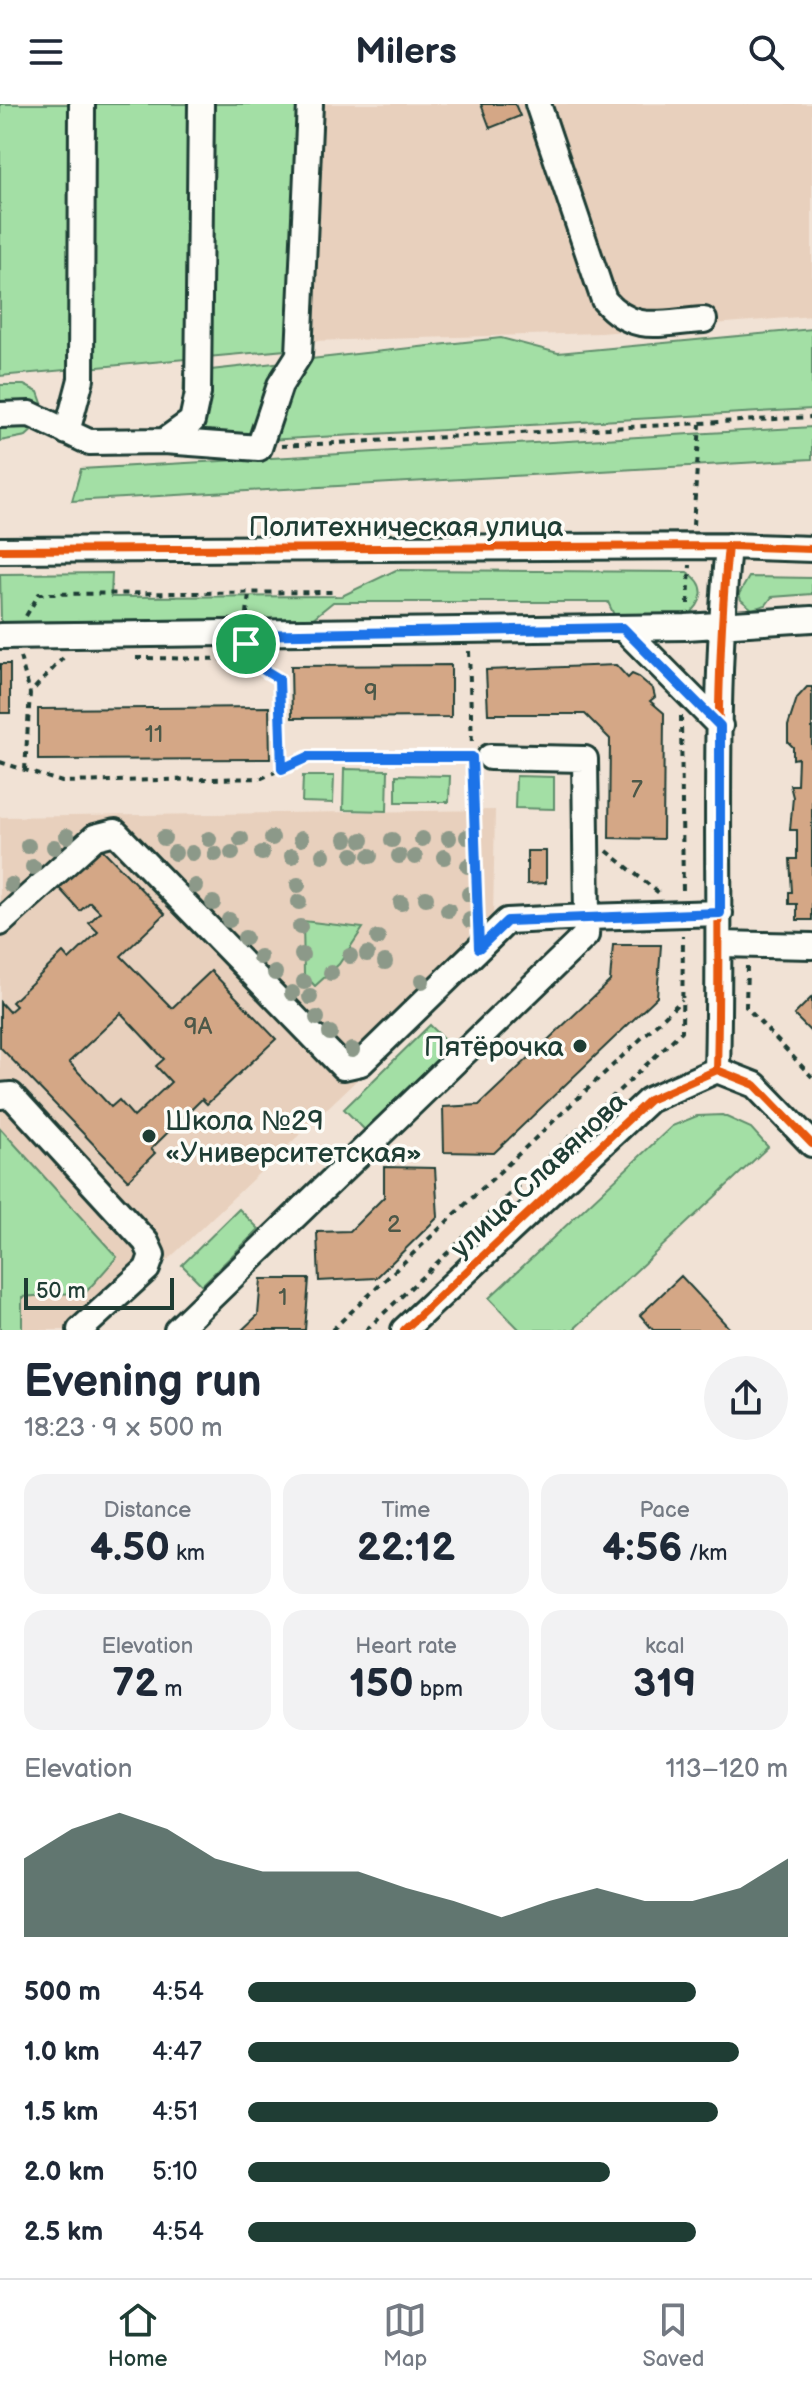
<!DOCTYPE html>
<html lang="en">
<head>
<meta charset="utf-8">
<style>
  body { margin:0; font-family:"Balsamiq Sans",sans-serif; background:#f2f2f3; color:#1f2937; height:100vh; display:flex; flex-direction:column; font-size:30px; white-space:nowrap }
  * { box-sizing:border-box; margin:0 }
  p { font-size:26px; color:#747a83 }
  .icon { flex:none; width:44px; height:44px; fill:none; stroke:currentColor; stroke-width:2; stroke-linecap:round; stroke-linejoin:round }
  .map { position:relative; height:1226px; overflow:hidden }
  .sheet { display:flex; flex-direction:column; background:#fff; flex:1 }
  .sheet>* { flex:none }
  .scale { position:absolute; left:24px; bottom:20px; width:150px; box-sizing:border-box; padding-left:8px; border:4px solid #1f3d34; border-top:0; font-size:22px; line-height:28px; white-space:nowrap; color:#1f3d34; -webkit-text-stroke:6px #fdfcf7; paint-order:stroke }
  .pin { position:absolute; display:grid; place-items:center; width:68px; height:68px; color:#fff; margin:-34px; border:4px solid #fff; border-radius:50%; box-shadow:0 2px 8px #0007 }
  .round { display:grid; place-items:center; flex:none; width:84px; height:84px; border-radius:42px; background:#f2f2f3 }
  .head { display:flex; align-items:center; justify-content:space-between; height:136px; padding:0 24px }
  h1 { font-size:44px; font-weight:700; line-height:60px }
  .stats { display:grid; grid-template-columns:repeat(3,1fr); gap:12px; height:136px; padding:8px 24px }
  .stats div { display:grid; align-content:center; border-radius:20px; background:#f2f2f3; text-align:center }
  .stats b { font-size:40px; font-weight:700 }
  .stats small { font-size:22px; font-weight:400 }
  .stats p { font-size:22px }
  .chart { height:224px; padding:16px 24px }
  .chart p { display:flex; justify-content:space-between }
  .chart svg { width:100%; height:144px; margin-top:8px; fill:#1f3d34; opacity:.7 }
  ul { padding:0 24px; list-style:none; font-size:26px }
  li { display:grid; grid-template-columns:128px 96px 1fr; align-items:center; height:60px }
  li i { height:20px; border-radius:10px; background:#1f3d34 }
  header { display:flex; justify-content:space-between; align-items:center; height:104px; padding:0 24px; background:#fff; font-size:36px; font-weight:700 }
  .tab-bar { display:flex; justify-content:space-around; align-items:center; height:112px; border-top:2px solid #e0e1e3; background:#fff; font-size:22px; color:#747a83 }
  .tab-bar a { display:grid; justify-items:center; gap:4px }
  .tab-bar .on { color:#1f3d34 }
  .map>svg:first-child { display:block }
  .built { fill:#e8d0bd }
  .green { fill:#a3dfa5; stroke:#618e6c; stroke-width:2 }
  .building { fill:#d4a786; stroke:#1f3d34; stroke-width:2; fill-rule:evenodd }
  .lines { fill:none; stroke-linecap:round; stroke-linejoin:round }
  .minor-casing { stroke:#1f3d34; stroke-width:30 }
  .path { stroke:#1f3d34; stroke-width:4; stroke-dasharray:6 6; stroke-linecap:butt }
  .minor { stroke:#fdfcf7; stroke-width:24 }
  .cycleway-casing { stroke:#fdfcf7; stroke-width:13 }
  .cycleway { stroke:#e8590c; stroke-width:8 }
  .tree { fill:#8c9989 }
  .route-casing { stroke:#fff; stroke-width:16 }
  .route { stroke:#1a73e8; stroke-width:10 }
  .poi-dot { fill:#1f3d34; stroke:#fdfcf7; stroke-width:3 }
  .labels { text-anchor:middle; stroke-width:7; stroke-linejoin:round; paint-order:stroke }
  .number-label { font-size:24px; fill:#4c5848 }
  .street-label { font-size:28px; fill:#1f3d34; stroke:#fdfcf7 }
  .poi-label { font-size:28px; fill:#1f3d34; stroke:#fdfcf7; text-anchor:end }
</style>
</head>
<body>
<header><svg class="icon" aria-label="menu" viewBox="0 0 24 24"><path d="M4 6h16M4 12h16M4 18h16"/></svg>Milers<svg class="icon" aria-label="search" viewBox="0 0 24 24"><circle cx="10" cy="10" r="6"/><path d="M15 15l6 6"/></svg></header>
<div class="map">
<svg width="812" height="1226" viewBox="0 0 812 1226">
  <rect width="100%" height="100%" fill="#f1e2d5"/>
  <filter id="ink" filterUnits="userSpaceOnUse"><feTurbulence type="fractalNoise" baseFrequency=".0125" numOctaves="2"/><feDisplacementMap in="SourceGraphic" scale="16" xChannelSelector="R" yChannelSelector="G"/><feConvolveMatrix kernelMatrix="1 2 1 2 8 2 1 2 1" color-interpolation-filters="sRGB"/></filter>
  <g filter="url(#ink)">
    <path class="built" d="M321,0h491v212l-211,17 -292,8z
      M495,706l-2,109 9,23 -408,388h-94v-513z"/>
    <path class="green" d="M0,0h319l-12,244 -307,28z
      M812,225v80l-614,35 -16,-8 2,-63 317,-35 57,15z
      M0,281h24l14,7 9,25 -21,19 -26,5z
      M812,323v32l-740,42 9,-32z
      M396,466l291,2c22,13 17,31 -1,45l-57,2 -15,-4 -6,-13h-275l-21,17 -311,3 -1,-48 112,-1 -1,24 231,-1z
      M749,473l63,1v16l-40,3 -6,8 -14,4 -11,-9 -2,-6z
      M344,665l44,1 -1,41 -44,-1z
      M396,671l54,1 -1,26h-53z
      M303,672h31l-1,27 -31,-1z
      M516,672l38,1v32l-39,-1z
      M303,817l60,7 -24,36 -24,22 -11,-12z
      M430,921l21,21 -86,84 -21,-21z
      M722,1011l29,13 17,19 -195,183h-53l-31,-32 183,-172 25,-10z
      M0,1024l117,129 -31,35 -64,5v33h-22z
      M239,1105l20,20 -57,56 -20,-20z"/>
    <path class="building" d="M481,0h34l5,12 -30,12z
      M0,560h10v49h-10z
      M451,561v52l-159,1 -1,-52z
      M616,561l12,13 4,-4 7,3 14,12 2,8 -5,4 14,12 -1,126 -54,-1 1,-99 -25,-25h-97l-2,-44z
      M807,583h5v233h-15v-16h-8v-12h3l-2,-33h7v-29h-7l3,-33 -3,-12h7l1,-27 -5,1v-12l-5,-5v-16l9,-28z
      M269,603l1,52 -232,1v-51z
      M101,744l64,66 -44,42 51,52 39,-37 65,68 -69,65 -5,-5 -51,50 4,4 -27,27 -128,-133v-45l9,10 7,-6 -4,-4 51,-49 6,7 29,-28 -9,-9 11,-11 -10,-10 -10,9 -21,-23zM121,909l43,46 -8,7 15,16 -37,35 -15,-17 -8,7 -42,-45z
      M527,747h19v32l-19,1z
      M613,841h48l-4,52 -163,156 -50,-1 -1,-45 36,-2 131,-124z
      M812,893v36l-18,-18z
      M384,1063l51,1 3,49 -62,61 -57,3 -2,-49 33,-1 34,-34z
      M681,1172l50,54h-78l-13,-15z
      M261,1175h48l-4,51h-63l16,-15z"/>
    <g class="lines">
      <g class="minor-casing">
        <path id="minor" d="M538,0l66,196c30,35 58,22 100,20
          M0,311l30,-1 59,28 75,-1 28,-20 6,-28 3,-289
          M67,328l14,-53 1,-275
          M164,337l95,7 21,-63 19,-30 11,-251
          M728,442c-17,174 -6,350 -11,524l38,15 57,59
          M0,446l728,-4 84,3
          M623,524l97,98
          M0,532l686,-9 126,-8
          M490,653l95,2 2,158 133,-4
          M0,819l95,-86 20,-5 228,235 18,-4 146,-142 80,-4 -1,18 -409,395
          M721,840l91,2
          M0,992l11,-1 135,147 6,13 -5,14 -67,61
          M404,1226l245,-230 68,-30"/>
      </g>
      <path class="path" d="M281,342l531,-29
        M693,421l7,-101
        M688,500l2,-39
        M247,510l2,-21
        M26,512l13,-22 297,-2
        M469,547l3,95
        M20,553l10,36
        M136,554l110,1
        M246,555l33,20 3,90
        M681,612l2,179
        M0,658l62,20 200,-4 46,-21h163
        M25,666l5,-77 33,-35
        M473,667l5,147
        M607,747l52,42
        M747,862l-1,41 66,70
        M332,1226l350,-330
        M366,1226l316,-299 1,-95"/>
      <use href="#minor" class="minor"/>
      <g class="cycleway-casing">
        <path id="cycleway" d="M728,442c-17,174 -6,350 -11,524l38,15 57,59
          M0,446l728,-4 84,3
          M404,1226l245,-230 68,-30"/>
      </g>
      <use href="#cycleway" class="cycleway"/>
    </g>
    <g class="tree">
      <circle cx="67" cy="732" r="8"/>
      <circle cx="467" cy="733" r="8"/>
      <circle cx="164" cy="734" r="8"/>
      <circle cx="272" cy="734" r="8"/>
      <circle cx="449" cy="734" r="8"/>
      <circle cx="209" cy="735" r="8"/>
      <circle cx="241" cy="735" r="8"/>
      <circle cx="301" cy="735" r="8"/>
      <circle cx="346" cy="735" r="8"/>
      <circle cx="422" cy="735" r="8"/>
      <circle cx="362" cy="736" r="8"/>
      <circle cx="392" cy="736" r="8"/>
      <circle cx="28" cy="742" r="8"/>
      <circle cx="54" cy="743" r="8"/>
      <circle cx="175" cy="749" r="8"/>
      <circle cx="192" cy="749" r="8"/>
      <circle cx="232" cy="749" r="8"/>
      <circle cx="262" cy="749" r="8"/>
      <circle cx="215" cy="750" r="8"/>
      <circle cx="323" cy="751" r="8"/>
      <circle cx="353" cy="751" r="8"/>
      <circle cx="292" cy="752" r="8"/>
      <circle cx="370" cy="752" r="8"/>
      <circle cx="399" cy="752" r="8"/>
      <circle cx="415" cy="753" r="8"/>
      <circle cx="444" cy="753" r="8"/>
      <circle cx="468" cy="762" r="8"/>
      <circle cx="33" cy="763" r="8"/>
      <circle cx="11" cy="781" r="8"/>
      <circle cx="298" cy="781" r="8"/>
      <circle cx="195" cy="782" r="8"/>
      <circle cx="469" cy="790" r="8"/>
      <circle cx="426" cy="794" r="8"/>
      <circle cx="299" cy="798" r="8"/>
      <circle cx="213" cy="799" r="8"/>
      <circle cx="401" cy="799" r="8"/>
      <circle cx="448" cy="806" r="8"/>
      <circle cx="229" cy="816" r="8"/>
      <circle cx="470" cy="816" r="8"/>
      <circle cx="300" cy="823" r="8"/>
      <circle cx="245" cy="834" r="8"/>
      <circle cx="378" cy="834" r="8"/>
      <circle cx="367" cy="850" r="8"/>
      <circle cx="302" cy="851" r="8"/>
      <circle cx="350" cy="852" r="8"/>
      <circle cx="260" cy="853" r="8"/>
      <circle cx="385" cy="858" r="8"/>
      <circle cx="275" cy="869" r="8"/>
      <circle cx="331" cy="869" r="8"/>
      <circle cx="422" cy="877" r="8"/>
      <circle cx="304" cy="878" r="8"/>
      <circle cx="292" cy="889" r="8"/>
      <circle cx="310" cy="893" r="8"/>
      <circle cx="317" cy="914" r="8"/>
      <circle cx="330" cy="929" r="8"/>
      <circle cx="352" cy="946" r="8"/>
    </g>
  </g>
  <g class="lines" filter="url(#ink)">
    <g class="route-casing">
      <path id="route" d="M623,524l97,98v187l-213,8 -28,27 -7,-191h-164l-26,12 -3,-90 -33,-20v-24z"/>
    </g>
    <use href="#route" class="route"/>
  </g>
  <g class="poi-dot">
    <circle cx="580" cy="942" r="8"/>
    <circle cx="149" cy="1032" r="8"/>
  </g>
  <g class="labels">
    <g class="number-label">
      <text x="371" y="596">9</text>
      <text x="154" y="638">11</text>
      <text x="637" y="693">7</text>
      <text x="198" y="930">9А</text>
      <text x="394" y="1128">2</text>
      <text x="283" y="1201">1</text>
    </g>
    <g class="street-label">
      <text x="406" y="432">Политехническая улица</text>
      <text transform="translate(538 1070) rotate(-43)" y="10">улица Славянова</text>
    </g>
    <g class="poi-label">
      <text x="564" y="952">Пятёрочка</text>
      <text x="165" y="1026" text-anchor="start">Школа №29<tspan x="165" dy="32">«Университетская»</tspan></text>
    </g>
  </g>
</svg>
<div class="scale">50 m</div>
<div class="pin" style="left:246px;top:540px;background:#1e9e55"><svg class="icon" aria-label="arrive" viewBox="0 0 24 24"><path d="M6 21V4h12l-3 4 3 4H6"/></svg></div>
</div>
<section class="sheet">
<div class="head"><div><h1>Evening run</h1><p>18:23 · 9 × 500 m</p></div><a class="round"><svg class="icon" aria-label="share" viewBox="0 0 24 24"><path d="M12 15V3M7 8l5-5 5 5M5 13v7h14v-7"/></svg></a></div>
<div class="stats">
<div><p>Distance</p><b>4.50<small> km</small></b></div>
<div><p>Time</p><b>22:12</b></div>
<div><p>Pace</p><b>4:56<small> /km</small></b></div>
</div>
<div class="stats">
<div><p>Elevation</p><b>72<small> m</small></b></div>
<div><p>Heart rate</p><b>150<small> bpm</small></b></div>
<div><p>kcal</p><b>319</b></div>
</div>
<div class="chart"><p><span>Elevation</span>113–120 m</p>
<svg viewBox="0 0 160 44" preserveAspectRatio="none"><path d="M0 44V20L10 11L20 6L30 11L40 20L50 24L60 24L70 24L80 29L90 33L100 38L110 33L120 29L130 33L140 33L150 29L160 20V44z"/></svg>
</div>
<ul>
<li><b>500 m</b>4:54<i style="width:83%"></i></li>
<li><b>1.0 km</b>4:47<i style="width:91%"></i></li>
<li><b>1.5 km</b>4:51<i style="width:87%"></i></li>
<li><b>2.0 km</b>5:10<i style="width:67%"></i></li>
<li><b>2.5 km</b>4:54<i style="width:83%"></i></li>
</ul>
</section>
<nav class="tab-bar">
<a class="on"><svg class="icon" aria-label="home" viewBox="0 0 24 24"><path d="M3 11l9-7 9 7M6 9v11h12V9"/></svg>Home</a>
<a><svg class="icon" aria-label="map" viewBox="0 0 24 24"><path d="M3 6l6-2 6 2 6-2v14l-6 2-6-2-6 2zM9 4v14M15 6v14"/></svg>Map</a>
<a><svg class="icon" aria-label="saved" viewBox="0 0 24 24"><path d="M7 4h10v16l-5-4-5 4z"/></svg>Saved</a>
</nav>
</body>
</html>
